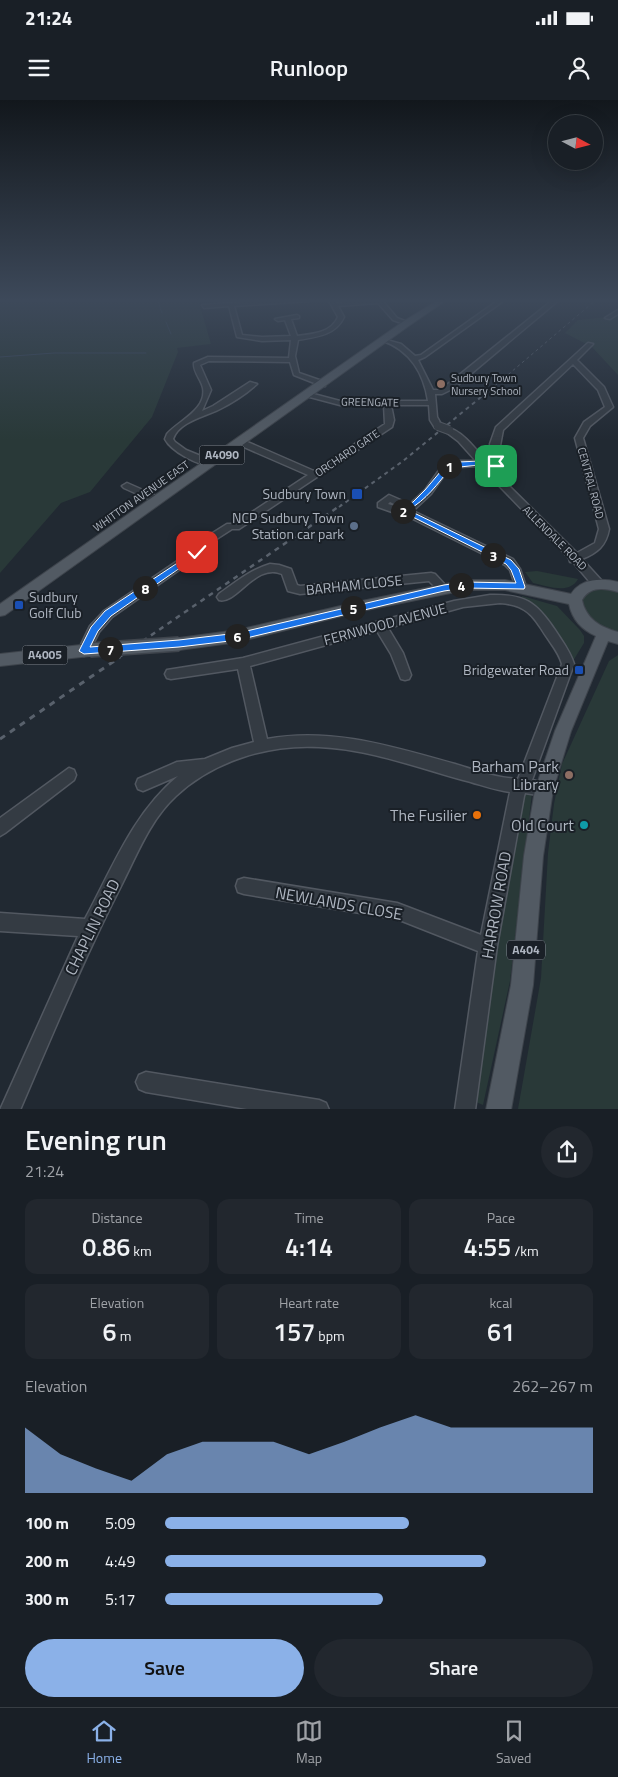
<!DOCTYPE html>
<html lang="en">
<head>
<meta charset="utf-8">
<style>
  body { margin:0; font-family:"Titillium Web",sans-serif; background:#22272e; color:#f1f3f6; height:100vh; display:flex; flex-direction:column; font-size:19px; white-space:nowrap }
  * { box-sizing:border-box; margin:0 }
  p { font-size:16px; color:#9fa2a7 }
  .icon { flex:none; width:28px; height:28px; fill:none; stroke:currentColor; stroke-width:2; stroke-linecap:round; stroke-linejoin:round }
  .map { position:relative; height:1009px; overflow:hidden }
  .drawer { display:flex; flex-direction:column; background:#191f26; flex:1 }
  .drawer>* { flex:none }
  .needle { width:32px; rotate:97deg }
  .fabs { position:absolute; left:548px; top:15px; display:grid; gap:10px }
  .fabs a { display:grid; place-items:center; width:55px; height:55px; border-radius:50%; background:#191f26; box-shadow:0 5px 20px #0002,0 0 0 1px #373d43; font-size:25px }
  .pin { position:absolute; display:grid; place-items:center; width:42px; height:42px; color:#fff; margin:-21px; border-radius:10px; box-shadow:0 2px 8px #0006 }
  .km { position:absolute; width:25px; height:25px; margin:-12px; border-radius:50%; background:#222; color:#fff; font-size:14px; line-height:25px; text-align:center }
  .round { display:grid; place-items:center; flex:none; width:52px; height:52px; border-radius:26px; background:#22272e }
  .head { display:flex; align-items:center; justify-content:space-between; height:85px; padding:0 25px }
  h1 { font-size:28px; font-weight:600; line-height:38px }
  .metrics { display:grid; grid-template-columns:repeat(3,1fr); gap:8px; height:85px; padding:5px 25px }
  .metrics div { display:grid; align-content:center; border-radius:12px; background:#22272e; text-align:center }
  .metrics b { font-size:25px; font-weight:600 }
  .metrics small { font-size:14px; font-weight:400 }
  .metrics p { font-size:14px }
  .chart { height:140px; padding:10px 25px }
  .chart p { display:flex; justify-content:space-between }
  .chart svg { width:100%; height:90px; margin-top:5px; fill:#8bb1e8; opacity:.7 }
  .action { display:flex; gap:10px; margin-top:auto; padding:10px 25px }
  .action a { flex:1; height:58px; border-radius:30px; background:#8bb1e8; color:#111; font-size:20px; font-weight:600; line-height:58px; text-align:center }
  .action a+a { background:#22272e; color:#f1f3f6 }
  ul { padding:0 25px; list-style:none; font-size:16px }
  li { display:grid; grid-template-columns:80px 60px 1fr; align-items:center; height:38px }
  li i { height:12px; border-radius:6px; background:#8bb1e8 }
  .status { display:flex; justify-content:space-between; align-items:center; height:35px; padding:0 25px; background:#191f26; direction:ltr }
  .status svg { height:14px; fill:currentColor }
  header { display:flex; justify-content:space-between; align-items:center; height:65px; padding:0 25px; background:#191f26; font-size:22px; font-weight:600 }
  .tab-bar { display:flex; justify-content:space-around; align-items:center; height:70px; border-top:1px solid #373d43; background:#191f26; font-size:14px; color:#9fa2a7 }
  .tab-bar a { display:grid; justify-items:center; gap:2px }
  .tab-bar .selected { color:#8bb1e8 }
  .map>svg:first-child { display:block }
  .green { fill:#293938 }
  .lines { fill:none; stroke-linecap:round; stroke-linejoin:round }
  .stream { stroke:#39475a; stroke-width:1 }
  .minor-casing { stroke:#525861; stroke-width:3 }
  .major-casing { stroke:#3e444c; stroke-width:2 }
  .minor { fill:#343b43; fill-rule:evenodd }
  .major { fill:#525a63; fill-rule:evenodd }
  .rail-far3 { stroke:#59616c; stroke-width:1; stroke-dasharray:3 3; stroke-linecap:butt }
  .rail-far2 { stroke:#59616c; stroke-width:2; stroke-dasharray:4 4; stroke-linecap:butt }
  .rail-far1 { stroke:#59616c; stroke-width:2.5; stroke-dasharray:5 5; stroke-linecap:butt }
  .rail { stroke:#59616c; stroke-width:3; stroke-dasharray:6 6; stroke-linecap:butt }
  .minor-bridge-casing { stroke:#525861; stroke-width:10; stroke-linecap:butt }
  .major-bridge-casing { stroke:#3e444c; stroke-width:16; stroke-linecap:butt }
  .minor-bridge { stroke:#343b43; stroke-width:8 }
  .major-bridge { stroke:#525a63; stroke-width:13 }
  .route { fill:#1a73e8; stroke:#fff }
  .education-dot { fill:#8d6e63; stroke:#1a2027; stroke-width:2 }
  .transit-dot { fill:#1a4fb4; stroke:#1a2027; stroke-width:2 }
  .service-dot { fill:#5c6f8a; stroke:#1a2027; stroke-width:2 }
  .food-dot { fill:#e8710a; stroke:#1a2027; stroke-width:2 }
  .culture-dot { fill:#0f9aa8; stroke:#1a2027; stroke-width:2 }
  .labels { text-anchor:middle; stroke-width:4; stroke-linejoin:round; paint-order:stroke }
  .far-poi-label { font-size:11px; fill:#aeb5c0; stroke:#1a2027; text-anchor:start }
  .far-street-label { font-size:11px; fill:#aeb5c0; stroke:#1a2027 }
  .shield { fill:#1a2027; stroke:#828892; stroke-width:1 }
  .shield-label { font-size:12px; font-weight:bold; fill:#aeb5c0 }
  .poi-label { font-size:14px; fill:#aeb5c0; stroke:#1a2027; text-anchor:end }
  .street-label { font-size:14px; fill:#aeb5c0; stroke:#1a2027 }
  .near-poi-label { font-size:16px; fill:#aeb5c0; stroke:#1a2027; text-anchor:end }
  .near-street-label { font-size:16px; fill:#aeb5c0; stroke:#1a2027 }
</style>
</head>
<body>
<div class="status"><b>21:24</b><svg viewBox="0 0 49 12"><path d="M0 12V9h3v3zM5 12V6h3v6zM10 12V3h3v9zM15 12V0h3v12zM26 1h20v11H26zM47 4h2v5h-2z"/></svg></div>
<header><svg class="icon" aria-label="menu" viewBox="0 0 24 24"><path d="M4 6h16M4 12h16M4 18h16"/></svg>Runloop<svg class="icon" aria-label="person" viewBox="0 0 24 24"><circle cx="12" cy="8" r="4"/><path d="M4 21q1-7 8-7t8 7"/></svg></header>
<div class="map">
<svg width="618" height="1010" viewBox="0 0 618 1010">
  <rect width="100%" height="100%" fill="#212932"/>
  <path class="green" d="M0,199h52l1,2v-2h11l-1,4 2,-4h133l13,45 -34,4 1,4 -26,65 -62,75 -29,11 -61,70z
    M618,216v59l-26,-28 -27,-14 13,-13z
    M537,471l41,8c-9,16 -30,7 -45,4l-8,-11z
    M600,489l18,2v44l-11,-3 -23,-18c-3,-17 -2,-21 16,-25z
    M522,496l35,10 23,24 4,6v7l-11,18c-13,-19 -30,-54 -52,-63z
    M618,555v454h-100l23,-131 7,-125 6,-49 8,-40 47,-103z
    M525,692l7,1 -22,188 -27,124 -7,-3 20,-162z"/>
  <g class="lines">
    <path class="stream" d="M157,199l5,14
      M166,222l5,12
      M0,257l54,-4h92"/>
    <g class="minor-casing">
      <path id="minor" d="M286,199h26l-3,2 -75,5 8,29 20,2 29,-1 -6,-16 -7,1 -3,-2 22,-4 2,1v2l-8,1 6,17c16,-2 34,-3 41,-19l-10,-18h6l2,4 45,-4 16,19 13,5 -3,2 -14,-5 -15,-17 -40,3 6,11c-8,18 -28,20 -46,23l-3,16 4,17 26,9v4h-3l-28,-11 -4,-13 -81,-1 -9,4 11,25 -9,21 11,-5 37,-24 7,2c-11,10 -27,20 -39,26 -15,7 -39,12 -45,29l2,3 11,8 27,11v4c-14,2 -42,-14 -48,-26l2,-5c11,-13 40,-24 36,-46 -2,-9 -10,-16 -9,-25l14,-6 81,1 2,-18 -29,1 -25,-4 -8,-31 -25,2 -2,-3z
        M500,199h6l-81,58 -7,3 15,30h5l10,-6 106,-85h6l-106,89 -12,6h-7l2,23 5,9 -1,2h-6l-5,-8 -1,-15h-38l3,15 -2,7 -153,102h-7l-31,20 6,2 1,2 -1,2 -8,1 -87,61 -13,15 -11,22 -4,2 -4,-2 -2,-3 12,-25 14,-15 88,-60v-5l35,-22h7l74,-49 -71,-31v-4h6l71,31 71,-47 -1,-19h-44l-34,-9v-4l34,9h88c-4,-27 -18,-51 -45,-60v-2l18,5 14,12 6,-1z
        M618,210v4l-8,5 -5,-1z
        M588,243l5,1 -16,16 27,27 9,20 -23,19 -7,12 26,91c-3,17 -12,24 -27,30l20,22 1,3 -1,3h-8l-21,-25h-3l-1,-4 -89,-92 -21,1 -11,3 -17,24 -15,14 -5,2 102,49 7,10 6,18 -1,3h-8l-7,-20 -5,-5 -104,-52h-6l-17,-6v-4l11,-8 16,7 2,3 3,-1 15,-14 17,-24 16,-5h18l-18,-20 -12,-9v-4c16,-1 38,32 48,43l-4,-27 6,-17zM573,264l25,26 7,17 -21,15 -9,16 24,91 -4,14 -18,10 -74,-73 -4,-29 4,-21zM390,402l8,4v1l-10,-3z
        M127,383l34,15 2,2 -5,3 -3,-1 -31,-14 -2,-2z
        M270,464l9,1 12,4 6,16 3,1 131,-13 4,1 13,14 -1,3h-8l-10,-10 -129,13 -12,-3 -6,-17c-26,-12 -46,31 -63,26l-2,-3 2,-3c17,-12 31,-24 51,-30z
        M490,495c35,-1 46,7 65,35 7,11 15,21 19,34l-42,116 17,4 2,5 -2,5 -5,2 -19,-3 -1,3 -27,150 -22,164h-20l23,-159 -81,-32 -153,-25 -6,-2 -2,-6 2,-6 6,-2 153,25 84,32 29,-143c-16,-2 -31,-8 -47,-12 -47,-13 -95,-31 -144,-33 -50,-3 -106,14 -143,49 -25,23 -38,56 -53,86 -38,74 -70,151 -103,228h-20l78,-174 -78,-5v-18l85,6c27,-50 48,-106 93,-143l-35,15 -5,-2 -2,-5 2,-5 39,-17 28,-3 27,-11 22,-6 -16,-73 -67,10 -4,-1 -2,-4 2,-4 76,-12 211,-57zM500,503c26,2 33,12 46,33 6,9 13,17 16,28l-44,115c-22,-1 -43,-9 -63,-15 -62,-17 -123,-37 -188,-25l-17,-73 127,-35 14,23 10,25 4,1 4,-1 2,-4 -8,-22 -15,-25 75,-21z
        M69,668l5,2 2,5 -2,5 -69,53 -5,3v-18z
        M146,972l173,28 7,3 3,7h-76l-107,-18 -7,-3 -3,-7 3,-7z"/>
    </g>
    <g class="major-casing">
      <path id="major" d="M440,199h8l-38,26 -405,290 -5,1v-12l404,-283z
        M465,480h40l66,14c10,-16 31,-16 47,-12v10c-14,-4 -28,-6 -36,8 4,19 18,27 36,32v12l-10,-3 -37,90 -18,59 -10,66 -10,129 -22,125h-25l25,-125 13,-129 11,-66 20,-59 41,-95c-14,-6 -24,-17 -27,-32l-64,-14h-40l-103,21 -124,31 -59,8 -5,-2 -2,-4 2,-4 5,-2 59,-8 124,-29z
        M90,544l5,2 2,4 -2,4 -5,2 -90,10v-12z"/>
    </g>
    <use href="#minor" class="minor"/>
    <use href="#major" class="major"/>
    <path class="rail-far3" d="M490,290l107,-91"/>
    <path class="rail-far2" d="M339,407l64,-46 89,-73"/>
    <path class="rail-far1" d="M118,558l223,-153"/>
    <path class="rail" d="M0,639l120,-82"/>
    <g class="minor-bridge-casing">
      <path id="minor-bridge" d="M438,326l11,4"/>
    </g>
    <g class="major-bridge-casing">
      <path id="major-bridge" d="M90,550l89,-6"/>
    </g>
    <use href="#minor-bridge" class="minor-bridge"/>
    <use href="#major-bridge" class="major-bridge"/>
  </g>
  <linearGradient id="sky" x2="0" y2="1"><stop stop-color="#12171c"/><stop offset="0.59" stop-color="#3d495a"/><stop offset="1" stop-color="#3d495a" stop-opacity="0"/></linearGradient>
  <rect width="618" height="340" fill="url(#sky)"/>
  <path class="route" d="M481,361l15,14 -3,-9 5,-2 4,11 -2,7h-5l-16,-17 -29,3c-12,16 -24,32 -42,42l103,50 8,9 6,18 -1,2 -59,-1 -21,3 -206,49 -59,7 -95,7 -5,-3 12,-24 14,-16 92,-61 4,2 -1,2 -89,62 -13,15 -8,16 89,-7 59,-7 206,-48 21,-3 51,1 -5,-13 -5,-6 -107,-54 14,-8 12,-12 21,-25 12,-3z"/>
  <g class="education-dot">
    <circle cx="441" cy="284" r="5"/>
    <circle cx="569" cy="675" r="5"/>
  </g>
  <g class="transit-dot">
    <rect x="351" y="388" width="12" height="12" rx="2.5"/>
    <rect x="14" y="500" width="10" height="10" rx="2.5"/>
    <rect x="574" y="565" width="10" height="10" rx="2.5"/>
  </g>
  <circle class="service-dot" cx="354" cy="426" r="5"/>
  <circle class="food-dot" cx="477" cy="715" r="5"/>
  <circle class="culture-dot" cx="584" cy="725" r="5"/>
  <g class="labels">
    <g class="far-poi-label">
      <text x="451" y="282">Sudbury Town<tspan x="451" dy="13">Nursery School</tspan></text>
    </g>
    <g class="far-street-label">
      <text transform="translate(370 302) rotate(1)" y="4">GREENGATE</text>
      <text transform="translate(347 353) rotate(-34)" y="4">ORCHARD GATE</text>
      <text transform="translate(591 383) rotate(75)" y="4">CENTRAL ROAD</text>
      <text transform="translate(141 396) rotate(-35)" y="4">WHITTON AVENUE EAST</text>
      <text transform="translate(555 438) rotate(45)" y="4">ALLENDALE ROAD</text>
    </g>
    <g class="shield">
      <rect x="199.5" y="345.5" width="45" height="19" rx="4"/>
      <rect x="22.5" y="545.5" width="45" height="19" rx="4"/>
      <rect x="507" y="840.5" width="38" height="19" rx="4"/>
    </g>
    <g class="shield-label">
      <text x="222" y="359">A4090</text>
      <text x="45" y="559">A4005</text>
      <text x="526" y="854">A404</text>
    </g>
    <g class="poi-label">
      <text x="346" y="399">Sudbury Town</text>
      <text x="344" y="423">NCP Sudbury Town<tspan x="344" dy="16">Station car park</tspan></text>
      <text x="29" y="502" text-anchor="start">Sudbury<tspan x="29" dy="16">Golf Club</tspan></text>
      <text x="569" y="575">Bridgewater Road</text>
    </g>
    <g class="street-label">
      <text transform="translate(354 485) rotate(-6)" y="5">BARHAM CLOSE</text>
      <text transform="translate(385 524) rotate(-15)" y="5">FERNWOOD AVENUE</text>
    </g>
    <g class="near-poi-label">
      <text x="559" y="672">Barham Park<tspan x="559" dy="18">Library</tspan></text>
      <text x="467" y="721">The Fusilier</text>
      <text x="574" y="731">Old Court</text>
    </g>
    <g class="near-street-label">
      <text transform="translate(339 803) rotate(10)" y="6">NEWLANDS CLOSE</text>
      <text transform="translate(496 805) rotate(-80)" y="6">HARROW ROAD</text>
      <text transform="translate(92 827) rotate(-64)" y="6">CHAPLIN ROAD</text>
    </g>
  </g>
</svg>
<div class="fabs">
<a><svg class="needle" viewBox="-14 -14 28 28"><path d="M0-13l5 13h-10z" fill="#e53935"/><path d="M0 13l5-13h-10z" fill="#9fa2a7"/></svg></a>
</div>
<div class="pin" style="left:496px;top:366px;background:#1e9e55"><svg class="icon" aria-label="arrive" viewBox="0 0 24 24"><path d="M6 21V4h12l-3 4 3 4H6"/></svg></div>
<div class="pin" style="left:197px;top:452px;background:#d93025"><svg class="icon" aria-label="check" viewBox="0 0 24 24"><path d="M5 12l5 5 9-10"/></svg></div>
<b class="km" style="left:449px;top:366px">1</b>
<b class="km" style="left:403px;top:411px">2</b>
<b class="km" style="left:493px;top:455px">3</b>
<b class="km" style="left:461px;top:485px">4</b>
<b class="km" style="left:353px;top:508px">5</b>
<b class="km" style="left:237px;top:536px">6</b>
<b class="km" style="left:110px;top:549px">7</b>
<b class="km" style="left:145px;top:488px">8</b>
</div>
<section class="drawer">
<div class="head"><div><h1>Evening run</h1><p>21:24</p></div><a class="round"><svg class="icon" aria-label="share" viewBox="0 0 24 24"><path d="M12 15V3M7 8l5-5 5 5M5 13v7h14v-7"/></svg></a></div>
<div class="metrics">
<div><p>Distance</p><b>0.86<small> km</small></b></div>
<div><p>Time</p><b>4:14</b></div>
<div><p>Pace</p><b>4:55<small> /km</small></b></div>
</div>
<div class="metrics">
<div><p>Elevation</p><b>6<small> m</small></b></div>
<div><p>Heart rate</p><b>157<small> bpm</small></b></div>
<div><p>kcal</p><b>61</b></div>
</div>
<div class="chart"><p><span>Elevation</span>262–267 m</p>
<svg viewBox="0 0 160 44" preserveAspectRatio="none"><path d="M0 44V12L10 25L20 32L30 38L40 25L50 19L60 19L70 19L80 25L90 19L100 12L110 6L120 12L130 12L140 12L150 12L160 12V44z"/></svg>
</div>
<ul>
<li><b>100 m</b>5:09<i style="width:57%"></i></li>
<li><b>200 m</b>4:49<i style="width:75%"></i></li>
<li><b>300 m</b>5:17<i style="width:51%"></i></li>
</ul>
<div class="action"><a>Save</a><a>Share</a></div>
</section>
<nav class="tab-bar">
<a class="selected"><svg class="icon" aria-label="home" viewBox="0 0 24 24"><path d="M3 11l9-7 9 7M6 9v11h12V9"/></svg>Home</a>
<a><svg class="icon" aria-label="map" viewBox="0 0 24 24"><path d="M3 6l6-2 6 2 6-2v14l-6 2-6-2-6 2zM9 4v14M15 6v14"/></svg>Map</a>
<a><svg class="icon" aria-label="saved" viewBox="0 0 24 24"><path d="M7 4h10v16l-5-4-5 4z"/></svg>Saved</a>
</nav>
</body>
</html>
